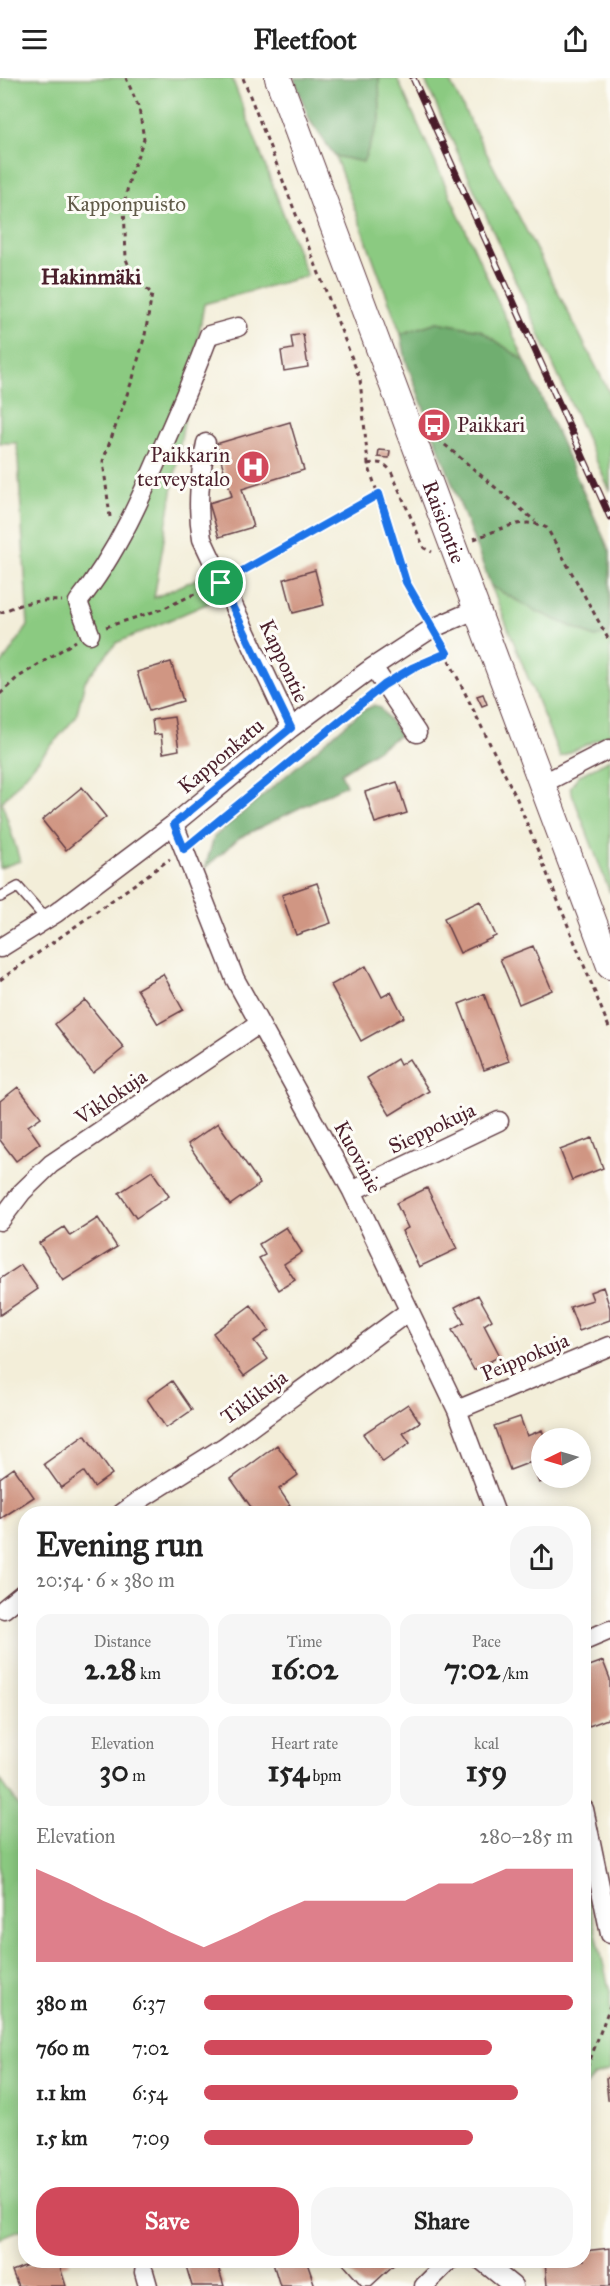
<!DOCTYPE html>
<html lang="en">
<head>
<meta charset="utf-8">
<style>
  body { margin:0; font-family:"IM FELL Great Primer",serif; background:#f6f6f6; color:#222; height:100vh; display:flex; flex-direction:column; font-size:22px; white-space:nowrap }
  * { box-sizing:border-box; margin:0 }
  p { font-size:20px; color:#767676 }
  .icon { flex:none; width:33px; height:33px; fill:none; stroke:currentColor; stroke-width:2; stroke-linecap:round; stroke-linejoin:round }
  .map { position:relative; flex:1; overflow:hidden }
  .drawer { position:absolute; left:18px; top:1428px; width:573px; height:762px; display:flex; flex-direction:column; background:#fff; border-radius:24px; box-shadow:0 3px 15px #0003 }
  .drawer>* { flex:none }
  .needle { width:39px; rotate:265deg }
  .controls { position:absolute; left:531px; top:1350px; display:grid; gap:12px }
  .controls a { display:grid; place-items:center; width:60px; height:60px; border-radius:50%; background:#fff; box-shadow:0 3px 15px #0003; font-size:30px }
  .pin { position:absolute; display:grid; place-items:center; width:51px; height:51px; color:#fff; margin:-26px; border:3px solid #fff; border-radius:50%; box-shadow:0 2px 6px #0007 }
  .round { display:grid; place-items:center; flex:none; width:63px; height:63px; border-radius:24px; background:#f6f6f6 }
  .headline { display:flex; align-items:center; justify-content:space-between; height:102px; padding:0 18px }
  h1 { font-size:33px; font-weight:700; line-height:45px }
  .figures { display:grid; grid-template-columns:repeat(3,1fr); gap:9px; height:102px; padding:6px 18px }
  .figures div { display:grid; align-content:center; border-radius:15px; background:#f6f6f6; text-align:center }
  .figures b { font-size:30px; font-weight:700 }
  .figures small { font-size:16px; font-weight:400 }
  .figures p { font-size:16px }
  .chart { height:168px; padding:12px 18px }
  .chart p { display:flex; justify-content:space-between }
  .chart svg { width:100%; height:108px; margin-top:6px; fill:#d1495b; opacity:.7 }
  .button { display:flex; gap:12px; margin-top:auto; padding:12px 18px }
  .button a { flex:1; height:69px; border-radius:24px; background:#d1495b; color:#fff; font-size:24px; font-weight:700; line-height:69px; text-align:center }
  .button a+a { background:#f6f6f6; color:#222 }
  ul { padding:0 18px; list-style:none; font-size:20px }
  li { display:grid; grid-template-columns:96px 72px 1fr; align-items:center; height:45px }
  li i { height:15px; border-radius:8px; background:#d1495b }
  header { display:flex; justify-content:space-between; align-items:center; height:78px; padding:0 18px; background:#fff; font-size:27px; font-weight:700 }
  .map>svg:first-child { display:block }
  .green { fill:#8bca81; stroke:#6a7456; stroke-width:1.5 }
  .forest { fill:#70ae6f; stroke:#5d664d; stroke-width:1.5 }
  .building { fill:#d09683 }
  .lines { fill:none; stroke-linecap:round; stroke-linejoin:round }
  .service-casing { stroke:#633e45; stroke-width:12 }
  .minor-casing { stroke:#633e45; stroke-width:21 }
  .secondary-casing { stroke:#633e45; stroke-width:28 }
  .path { stroke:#633e45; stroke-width:3; stroke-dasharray:4.5 4.5; stroke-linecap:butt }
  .service { stroke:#fff; stroke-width:9 }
  .minor { stroke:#fff; stroke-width:18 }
  .secondary { stroke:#fff; stroke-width:26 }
  .rail-casing { stroke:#4a1f2b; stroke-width:7 }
  .rail { stroke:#fdfcf7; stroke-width:4.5; stroke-dasharray:14; stroke-linecap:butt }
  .route-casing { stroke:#fff; stroke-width:12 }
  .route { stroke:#1a73e8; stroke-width:8 }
  .labels { text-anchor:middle; stroke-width:6; stroke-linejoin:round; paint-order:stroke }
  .park-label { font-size:21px; fill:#615b49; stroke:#fdfcf7 }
  .poi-label { font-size:21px; fill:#4a1f2b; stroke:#fdfcf7; text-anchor:start }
  .street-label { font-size:21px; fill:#4a1f2b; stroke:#fdfcf7 }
  .neighbourhood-label { font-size:22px; font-weight:bold; fill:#4a1f2b; stroke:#fdfcf7 }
</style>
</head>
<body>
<header><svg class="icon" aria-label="menu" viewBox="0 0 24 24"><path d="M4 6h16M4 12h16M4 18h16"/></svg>Fleetfoot<svg class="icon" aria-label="share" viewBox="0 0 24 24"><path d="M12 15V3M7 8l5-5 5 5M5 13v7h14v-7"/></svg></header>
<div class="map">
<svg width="610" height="2208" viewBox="0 0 610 2208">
  <rect width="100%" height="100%" fill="#fdfcf7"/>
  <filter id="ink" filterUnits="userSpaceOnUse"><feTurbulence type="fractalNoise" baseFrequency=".0167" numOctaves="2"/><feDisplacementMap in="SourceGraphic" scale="12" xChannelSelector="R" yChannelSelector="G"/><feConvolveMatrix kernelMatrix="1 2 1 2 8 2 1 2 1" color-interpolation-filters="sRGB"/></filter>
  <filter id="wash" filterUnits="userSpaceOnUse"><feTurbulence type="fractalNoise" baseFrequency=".008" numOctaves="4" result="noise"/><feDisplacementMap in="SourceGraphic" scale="24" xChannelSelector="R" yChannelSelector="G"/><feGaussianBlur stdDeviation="1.35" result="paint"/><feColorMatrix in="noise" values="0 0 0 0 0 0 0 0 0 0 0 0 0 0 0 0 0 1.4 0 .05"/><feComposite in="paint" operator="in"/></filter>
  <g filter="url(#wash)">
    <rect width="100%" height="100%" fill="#f3eed9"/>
    <path class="green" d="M0,0h232l75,198 -103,28 -50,294 62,-28 11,25 -111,48 -31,38 -9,36 -74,85 18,59 -20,7v-202l28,-40 -11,-183h-17z
      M379,0h18l128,283 -45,-31 -43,-8 -36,12 -66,-178 28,6 17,-43z
      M424,0h24l162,316v97z
      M491,508l45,25 59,26 15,-4v101l-50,23z
      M610,681v134l-40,-105 8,-12z
      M0,1701l26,37 -1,412 -25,10z
      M584,1804l26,110v78l-16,6 -10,12z"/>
    <path class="forest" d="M294,0h85l1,41 -17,43 -28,-6 -25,-35z
      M437,244l43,8 45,31 85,191v81l-15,4 -59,-26 -45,-25 -85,-225 -5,-27z
      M375,627l6,3 19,27 -59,38 5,12 -107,53 -34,30 9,-31 149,-127z"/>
    <g id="blocks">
      <path class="building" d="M303,256l5,33 -24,4 -3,-20 12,-2 -2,-13z
        M290,344l14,48 -62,19 11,38 -34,10 -10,-34 23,-7 -16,-52z
        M379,372l11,1 -1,7 -11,-1z
        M315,492l9,35 -31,8 -9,-34z
        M171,584l12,39 -34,10 -12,-39z
        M483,616l4,10 -5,2 -5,-10z
        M174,639l5,33 -16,3 -2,-19 -7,1 -2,-15z
        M397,704l10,31 -32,10 -10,-31z
        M82,709l24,30 -40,33 -24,-30z
        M317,805l14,40 -35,12 -14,-40z
        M480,823l16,35 -36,17 -16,-35z
        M533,868l19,44 -33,14 -19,-45z
        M366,888l16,31 9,-5 13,25 -43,24 -30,-56z
        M163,896l20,36 -25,14 -21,-35z
        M484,916l25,67 -25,9 -25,-66z
        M85,922l39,48 -31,25 -38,-49z
        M397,981l3,6 9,-6 20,32 -39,24 -23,-37z
        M18,1009l23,30 -13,9 12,17 -24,18 -16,-21v-39z
        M218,1045l42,61 -30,21 -42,-61z
        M592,1060l11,30 -31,12 -12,-30z
        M152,1093l17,25 -33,22 -17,-25z
        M427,1110l30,61 -38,18 -17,-36 6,-3 -12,-25z
        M98,1140l19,29 -54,34 -24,-38 25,-16 6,9z
        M286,1149l16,25 -18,12 11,16 -16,10 -20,-32 6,-3 -6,-11z
        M21,1187l17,24 -38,26v-36z
        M603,1209l7,21v12l-31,11 -9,-24 23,-7 -3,-8z
        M478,1217l14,25 -8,5 16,31 -26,14 -22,-40 12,-7 -9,-16z
        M251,1227l18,25 -15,11 14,18 -24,17 -31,-43z
        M172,1303l20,29 -26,18 -19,-29z
        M408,1326l12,18 -17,11 7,10 -27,19 -20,-28z
        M520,1339l7,19 15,-6 3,8h-3v40h11l-14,5 -8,-21 -21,8 -16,-44z
        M85,1357l27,39 -18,13 -10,-15 -23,16 -17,-24z
        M277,1367l21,30 -19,14 11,16 -12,9h-22l-25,-35z
        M14,1390l20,29 -34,22v-41z
        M603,1583l7,18v39l-21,8 -5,-14v-44z
        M606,2000h4v22h-2z
        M610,2170v38h-63l-2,-26h39v-9z
        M40,2182h29l1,3 -10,4 6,19h-48l-6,-15z
        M206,2182h10l8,26h-32l-6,-20z
        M272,2182h34l9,26h-35z
        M346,2182h53l-28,26h-9l-19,-22z"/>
    </g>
  </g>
  <g filter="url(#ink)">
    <use href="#blocks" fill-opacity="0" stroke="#633e45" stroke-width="1.5"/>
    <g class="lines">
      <g class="service-casing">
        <path id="service" d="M0,819l18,-10 28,32"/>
      </g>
      <g class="minor-casing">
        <path id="minor" d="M206,365c-6,33 -10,62 -4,96l89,189
          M90,556l-12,-32c39,-48 65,-108 89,-165 15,-34 29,-67 42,-102l29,-8
          M373,589l44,66
          M542,706l68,-35
          M174,746l61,155 117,212 105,219 39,104
          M0,870l56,-35 118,-89 117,-96 82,-61 58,-38 46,-20
          M352,1113l147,-70
          M0,1143l22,-29 29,-28 208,-140
          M457,1332l153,-64
          M121,1436l23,-17 80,-50 185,-136
          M4,1531l22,-18
          M584,1563l26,-11
          M584,1731l26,125
          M481,2182l32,26
          M144,2194l4,14
          M424,2208l26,-26"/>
      </g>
      <g class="secondary-casing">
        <g id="secondary">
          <path id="s1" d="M278,0l332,888"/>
        </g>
      </g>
      <path class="path" d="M243,0l117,301 8,85 38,118 17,31
        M438,361l97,82
        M368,386c11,-2 16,-2 23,7l33,77 8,4
        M110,439l-7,-56 30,-83 12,-43 7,-41 -20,-20 -6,-15 -2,-55 7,-31 13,-34 -5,-31 -13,-30
        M474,461c23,-8 50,-24 73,-11l63,114
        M236,496l143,-80
        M0,535c24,-11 35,-13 62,-12
        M106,549l56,-18 44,-20
        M441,566l76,155 93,231
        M400,597l47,-22
        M0,616l17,-16 59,-37
        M199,759l173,-143
        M0,902l170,-121
        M584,1998l26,-70"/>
      <use href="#service" class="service"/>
      <use href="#minor" class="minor"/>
      <use href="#secondary" class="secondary"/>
      <g class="rail-casing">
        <path id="rail" d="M413,0l197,439"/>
      </g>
      <use href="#rail" class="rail"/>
    </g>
  </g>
  <g class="lines" filter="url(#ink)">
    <g class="route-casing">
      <path id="route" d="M379,416l27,88 41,71 -35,15 -28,17 -200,164 -10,-25 117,-96 -70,-145z"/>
    </g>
    <use href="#route" class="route"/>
  </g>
  <defs>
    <g id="bus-disc" transform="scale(1.725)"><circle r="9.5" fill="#d1495b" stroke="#fdfcf7"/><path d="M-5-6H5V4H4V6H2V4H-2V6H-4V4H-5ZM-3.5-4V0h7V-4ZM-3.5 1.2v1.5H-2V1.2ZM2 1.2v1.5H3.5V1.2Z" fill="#fff"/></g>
    <g id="hospital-disc" transform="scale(1.725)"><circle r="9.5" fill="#d1495b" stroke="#fdfcf7"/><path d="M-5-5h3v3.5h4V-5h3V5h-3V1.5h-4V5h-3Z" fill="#fff"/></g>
  </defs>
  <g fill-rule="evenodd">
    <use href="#bus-disc" x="434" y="347"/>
    <use href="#hospital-disc" x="253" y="389"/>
  </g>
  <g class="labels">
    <g class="park-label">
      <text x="126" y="133">Kapponpuisto</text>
    </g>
    <g class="poi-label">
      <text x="457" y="354">Paikkari</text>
      <text x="230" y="384" text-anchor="end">Paikkarin<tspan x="230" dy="24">terveystalo</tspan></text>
    </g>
    <g class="street-label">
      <text dy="7" stroke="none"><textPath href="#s1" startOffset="474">Raisiontie</textPath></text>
      <text transform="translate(284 583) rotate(65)" y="7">Kappontie</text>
      <text transform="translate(221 678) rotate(-40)" y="7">Kapponkatu</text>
      <text transform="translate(111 1019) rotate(-34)" y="7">Viklokuja</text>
      <text transform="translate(432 1050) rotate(-25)" y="7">Sieppokuja</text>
      <text transform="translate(358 1079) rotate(62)" y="7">Kuovinie</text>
      <text transform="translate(525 1279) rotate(-23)" y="7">Peippokuja</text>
      <text transform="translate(254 1319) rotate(-36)" y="7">Tiklikuja</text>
    </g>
    <g class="neighbourhood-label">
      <text x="91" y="206">Hakinmäki</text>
    </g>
  </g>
</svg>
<div class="controls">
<a><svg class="needle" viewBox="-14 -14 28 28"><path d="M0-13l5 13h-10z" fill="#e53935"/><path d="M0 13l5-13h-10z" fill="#767676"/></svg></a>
</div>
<div class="pin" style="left:221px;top:505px;background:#1e9e55"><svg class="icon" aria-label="arrive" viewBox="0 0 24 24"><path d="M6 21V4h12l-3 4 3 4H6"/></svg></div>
<section class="drawer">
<div class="headline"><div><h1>Evening run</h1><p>20:54 · 6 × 380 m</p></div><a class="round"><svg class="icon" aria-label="share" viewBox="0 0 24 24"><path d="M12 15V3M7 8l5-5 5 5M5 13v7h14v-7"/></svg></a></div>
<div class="figures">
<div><p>Distance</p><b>2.28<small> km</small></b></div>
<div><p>Time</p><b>16:02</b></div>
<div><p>Pace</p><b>7:02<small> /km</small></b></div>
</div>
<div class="figures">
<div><p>Elevation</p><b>30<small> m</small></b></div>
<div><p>Heart rate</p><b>154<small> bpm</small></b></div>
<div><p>kcal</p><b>159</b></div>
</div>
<div class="chart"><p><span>Elevation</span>280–285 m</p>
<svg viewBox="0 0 160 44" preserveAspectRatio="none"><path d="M0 44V6L10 12L20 19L30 25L40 32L50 38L60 32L70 25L80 19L90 19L100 19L110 19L120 12L130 12L140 6L150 6L160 6V44z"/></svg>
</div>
<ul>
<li><b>380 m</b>6:37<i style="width:100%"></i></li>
<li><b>760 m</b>7:02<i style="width:78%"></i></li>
<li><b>1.1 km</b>6:54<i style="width:85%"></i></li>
<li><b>1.5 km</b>7:09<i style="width:73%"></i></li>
</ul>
<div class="button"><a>Save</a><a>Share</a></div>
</section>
</div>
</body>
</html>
